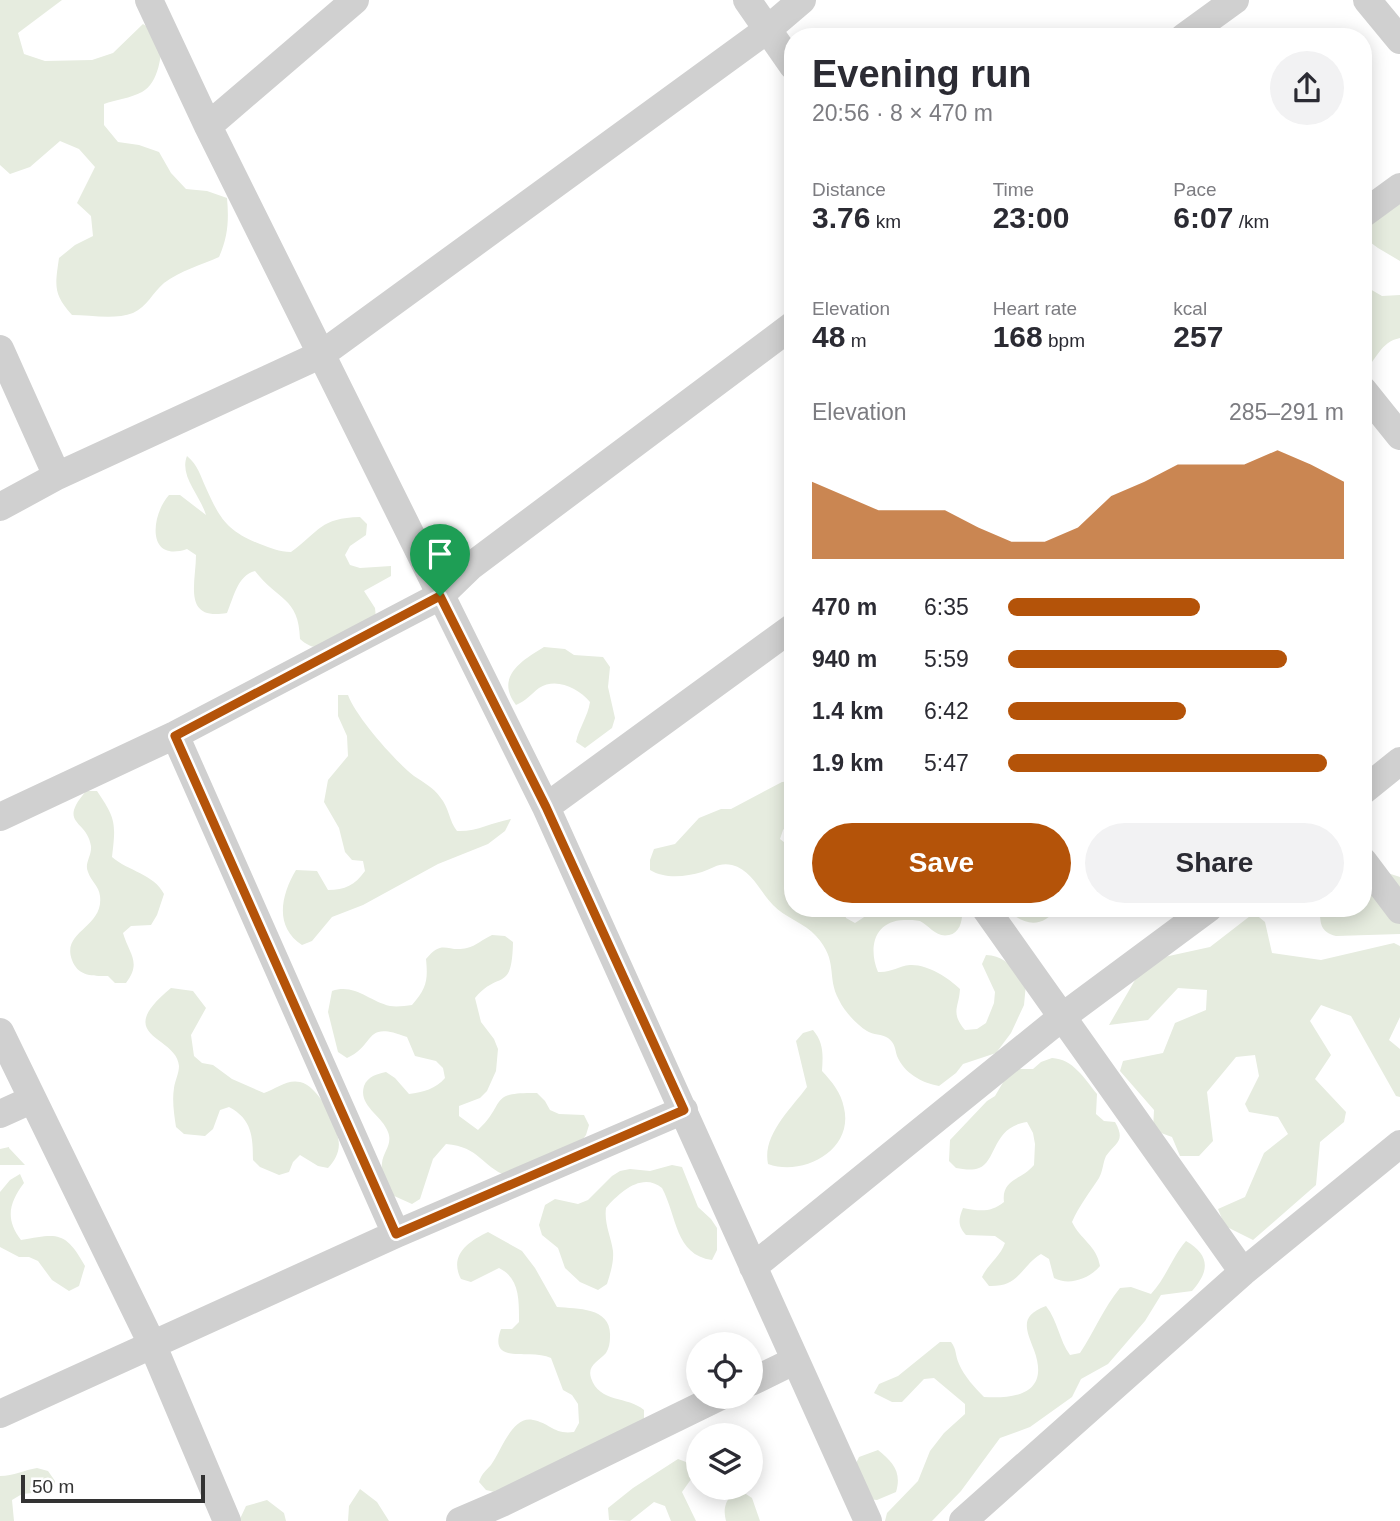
<!DOCTYPE html>
<html lang="en">
<head>
<meta charset="utf-8">
<style>
  body { margin:0; font-family:Arial,sans-serif; background:#f2f2f3; color:#2b2b33; height:100vh; display:flex; flex-direction:column; font-size:26px; white-space:nowrap }
  * { box-sizing:border-box; margin:0 }
  p { font-size:23px; color:#7c7c81 }
  .icon { flex:none; width:38px; height:38px; fill:none; stroke:currentColor; stroke-width:2; stroke-linecap:round; stroke-linejoin:round }
  .map { position:relative; flex:1; overflow:hidden }
  .drawer { position:absolute; left:784px; top:28px; width:588px; height:889px; display:flex; flex-direction:column; background:#fff; border-radius:28px; box-shadow:0 4px 18px #0003 }
  .drawer>* { flex:none }
  .buttons { position:absolute; left:686px; top:1332px; display:grid; gap:14px }
  .buttons a { display:grid; place-items:center; width:77px; height:77px; border-radius:50%; background:#fff; box-shadow:0 4px 18px #0003; font-size:35px }
  .scale { position:absolute; left:21px; bottom:18px; width:184px; box-sizing:border-box; padding-left:7px; border:4px solid #333; border-top:0; font-size:19px; line-height:24px; white-space:nowrap; color:#333; -webkit-text-stroke:5px #fff; paint-order:stroke }
  .pin { position:absolute; display:grid; place-items:center; width:60px; height:60px; color:#fff; margin:-72px -30px; border-radius:50% 50% 50% 0; rotate:-45deg; box-shadow:0 0 7px #0007 }
  .pin .icon { rotate:45deg }
  .round { display:grid; place-items:center; flex:none; width:74px; height:74px; border-radius:37px; background:#f2f2f3 }
  .summary { display:flex; align-items:center; justify-content:space-between; height:119px; padding:0 28px }
  h1 { font-size:38px; font-weight:700; line-height:52px }
  .figures { display:grid; grid-template-columns:repeat(3,1fr); gap:10px; height:119px; padding:7px 28px }
  .figures div { display:grid; align-content:center }
  .figures b { font-size:30px; font-weight:700 }
  .figures small { font-size:19px; font-weight:400 }
  .figures p { font-size:19px }
  .chart { height:196px; padding:14px 28px }
  .chart p { display:flex; justify-content:space-between }
  .chart svg { width:100%; height:126px; margin-top:7px; fill:#b45309; opacity:.7 }
  .cta { display:flex; gap:14px; margin-top:auto; padding:14px 28px }
  .cta a { flex:1; height:80px; border-radius:42px; background:#b45309; color:#fff; font-size:28px; font-weight:700; line-height:80px; text-align:center }
  .cta a+a { background:#f2f2f3; color:#2b2b33 }
  ul { padding:0 28px; list-style:none; font-size:23px }
  li { display:grid; grid-template-columns:112px 84px 1fr; align-items:center; height:52px }
  li i { height:18px; border-radius:9px; background:#b45309 }
  .map>svg:first-child { display:block }
  .green { fill:#e6ecdf }
  .lines { fill:none; stroke-linecap:round; stroke-linejoin:round }
  .minor { stroke:#d0d0d0; stroke-width:28 }
  .route-casing { stroke:#fff; stroke-width:14 }
  .route { stroke:#b45309; stroke-width:9 }
</style>
</head>
<body>
<div class="map">
<svg width="1400" height="1521" viewBox="0 0 1400 1521">
  <rect width="100%" height="100%" fill="#fff"/>
  <path class="green" d="M0,0h62l-44,33 6,21 21,7 47,-1 21,-7 30,-29 19,12c0,18 -3,47 -20,56 -11,6 -27,8 -38,12v21l14,17 21,3 20,7 12,21 15,16 21,2 20,7c2,22 1,39 -8,59 -18,8 -39,14 -55,26 -11,9 -17,24 -31,30 -18,7 -43,2 -61,2 -19,-21 -17,-29 -13,-57l16,-13 18,-9 -2,-20 -14,-13 18,-36 -16,-18 -19,-8 -30,26 -20,7 -10,-9z
    M1374,192l26,6v63l-22,-13 -15,-11v-41z
    M1363,285l19,11 18,-1v43c-20,4 -23,22 -37,34z
    M187,456c11,9 13,19 19,32 14,31 21,43 54,56 11,4 19,8 31,8 29,-21 29,-34 69,-35l7,7 -1,11 -16,11 -5,9 5,10 10,3 31,-2v10l-27,15 11,17 1,10c-7,4 -14,8 -21,10 -13,6 -20,3 -27,18 -12,3 -19,1 -28,-7 -1,-42 -23,-39 -45,-68 -18,5 -21,26 -28,42 -45,8 -31,-30 -31,-58l-9,-6c-41,14 -36,-34 -18,-54h11l26,20c-6,-20 -27,-39 -19,-59z
    M544,647l21,2 9,6 29,2 7,10 -2,20 7,31 -3,10 -27,20 -9,-6c3,-14 12,-26 14,-40 -12,-14 -34,-25 -51,-14 -8,6 -13,13 -23,17 -21,-28 5,-44 28,-58z
    M338,695h10c8,22 47,66 66,81 9,6 20,12 26,21 9,10 9,24 17,34 20,1 35,-9 54,-12l-6,12 -17,13 -50,20 -75,41 -31,12 -20,24 -10,4c-28,-18 -21,-50 -6,-75l21,1 11,19c17,0 27,-5 37,-19l-2,-10 -11,-1 -7,-8 -6,-24 -15,-26 4,-22 20,-24 -1,-20 -9,-20z
    M793,781v38l-10,11 -3,9 13,10v59h50l3,10 9,5 23,-15h84c1,10 -1,25 -13,27 -13,3 -19,-9 -29,-14 -4,-1 -11,-1 -16,-1 -30,1 -36,28 -26,52 13,1 20,-6 32,-7 17,-1 39,13 50,24 -1,19 -10,23 5,41l12,-1 9,-6 8,-20 1,-11 -13,-28 4,-9c20,1 28,14 40,29l-2,21 -13,28 -15,20 -33,11 -7,9 -17,13c-17,-3 -35,-13 -42,-30 -2,-7 -2,-13 -9,-18 -6,-4 -15,-3 -21,-7 -10,-6 -23,-20 -28,-31 -13,-24 0,-39 -23,-64 -11,-13 -31,-18 -43,-31 -13,-13 -21,-35 -41,-40 -12,-3 -19,3 -30,7 -17,5 -37,7 -52,-2v-10l4,-11 21,-5 24,-26 22,-9h10l51,-27z
    M86,791h11c19,28 19,32 15,66 16,14 42,17 52,37l-7,21 -6,10 -20,1 -8,7c6,21 19,29 3,50h-11l-7,-7c-14,0 -30,1 -36,-16 -11,-29 32,-32 28,-64 -1,-10 -9,-15 -12,-24 -4,-9 4,-16 3,-26 -4,-27 -34,-21 -5,-55z
    M1363,865l37,12v57l-64,2c-16,-4 -16,-13 -16,-28h43z
    M1006,908h51c-14,21 -35,18 -51,0z
    M1254,913l11,9 7,31 49,7 73,-17 6,3v71l-11,23 11,9v48l-4,-1 -45,-80 -30,-11 -11,16 21,34 -16,24 31,33 -2,10 -24,20 -4,43 -63,55 -28,-14 -7,-17 27,-12 19,-44 24,-19 -10,-17 -29,-5 -4,-8 14,-28 -4,-21 -19,2 -29,35 6,49 -14,15h-19l-8,-19 -19,-7 1,-20 -34,-39 3,-10 40,-8 12,-30 31,-13 1,-20 -29,-2 -30,32 -39,5 37,-64 64,-14z
    M492,935l13,1 8,6c-1,52 -14,27 -38,56l6,24 13,17 4,10 -2,22 -9,20 -7,7 -21,8v10l19,14c29,-27 9,-38 59,-37l8,8 5,9 9,4 25,1 5,10 -3,10 -13,17 -66,24c-26,-10 -27,-29 -61,-32l-13,15 -13,40 -8,5 -20,-9 -10,-10c0,-7 -1,-15 0,-22 1,-11 11,-19 6,-31 -6,-17 -30,-26 -24,-46 4,-10 13,-12 22,-14l9,6 14,16c14,-2 27,-5 36,-16l-2,-10 -7,-7 -21,-5 -8,-19c-44,-17 -30,7 -60,21l-9,-6 -10,-40 4,-21c22,-8 37,10 58,15 7,1 15,0 22,-1 15,-17 16,-25 14,-46 17,-21 21,-6 41,-11 9,-2 16,-9 25,-13z
    M171,988l22,3 13,17 -15,27 3,21 8,7 11,2 19,14 32,14c12,-4 23,-14 36,-11 18,4 35,38 38,56 3,11 -2,22 -10,30l-10,-2 -18,-11 -7,7 -4,10 -10,3 -19,-8 -7,-7c0,-23 -1,-41 -24,-53l-9,3 -7,19 -8,7 -21,-2 -8,-7c-2,-13 -4,-27 -2,-39 1,-7 5,-15 5,-22 -2,-31 -69,-28 -8,-78z
    M813,1030c11,13 10,25 9,41 10,11 19,21 22,37 10,42 -41,69 -76,56 -6,-29 23,-55 39,-77l-11,-46 7,-8z
    M1052,1058c21,1 32,20 45,36l-1,20 8,7 11,1c11,19 1,20 -9,34 -3,6 -3,15 -7,22 -9,14 -20,28 -27,44 8,17 25,24 28,44 -11,13 -31,20 -46,12l-5,-19 -8,-5c-21,13 -21,33 -52,32l-7,-9c6,-13 18,-20 23,-34l-10,-7 -29,-1c-8,-9 -8,-15 -3,-27 17,3 27,5 41,-6 -3,-23 18,-22 30,-37l1,-21 -2,-11 -6,-11c-35,5 -30,39 -48,46 -7,3 -16,1 -23,0l-7,-7 1,-21 37,-39 8,-5 16,-27h22l8,-7z
    M9,1147v1l16,17h-25v-16z
    M672,1165l10,2 16,40 13,12 6,9v22l-5,10c-37,-5 -35,-44 -50,-72 -20,-16 -42,4 -56,20 -2,16 5,28 7,43 1,12 -3,23 -6,33l-9,6 -18,-8 -15,-14 -7,-20 -16,-13 -3,-10 6,-20 10,-6 23,5 10,-4 24,-24 8,-5 10,-2 20,2z
    M20,1174l4,9c-15,20 -19,36 -3,57 36,-6 44,-10 64,26l-6,20 -10,5 -17,-11 -14,-19 -9,-4h-10l-19,-10v-55l10,-12z
    M488,1232l34,19 13,17 22,39c21,2 55,0 53,30 0,6 -1,11 -4,16 -7,8 -19,12 -15,25 8,25 37,18 53,32v10l-137,75 -21,-5 -7,-8c3,-9 6,-10 12,-17 10,-13 21,-50 42,-45 17,3 21,15 41,12l5,-9 -1,-19 -6,-9 -9,-5 -12,-32c-20,-10 -64,9 -50,-29h11l7,-7c0,-21 1,-44 -20,-54l-28,14 -10,-3c-12,-23 6,-37 27,-47z
    M1186,1241c24,14 24,30 6,50l-31,4 -16,26 -37,43 -27,15 -9,18 -42,30 -30,11 -39,53 -29,30h-47l2,-8 31,-32 12,-30 14,-18 21,-19v-10l-31,-26 -10,1 -22,23h-10l-18,-9 5,-9 19,-8 42,-34h11c6,8 4,13 8,22 5,12 16,24 25,33 33,2 66,-4 50,-47 -8,-21 -15,-34 12,-44 12,15 13,34 24,49l10,-2c14,-21 24,-46 40,-65l11,-1 20,7c15,-16 21,-37 35,-53z
    M878,1450c15,12 24,22 18,42l-19,8 -10,-1 -17,-23 9,-19z
    M678,1459l16,6v10l-12,17 14,29h-25l-6,-15 -11,-4 -24,19 -21,-1 -1,-12 25,-20z
    M37,1468l11,3 7,10 -2,10 -31,3 -10,6 2,21h-14v-45c14,0 24,-6 37,-8z
    M360,1489l17,13 12,19h-41l1,-15z
    M743,1492l9,6 8,23h-34c-3,-12 -1,-19 7,-28z
    M267,1500l17,13 2,8h-47l7,-15z"/>
  <g class="lines">
    <path class="minor" d="M149,0l59,126 338,681 322,714
      M747,0l46,66
      M1367,0l33,40
      M1184,37l51,-37
      M208,126l147,-126
      M1363,214l37,-27
      M0,349l57,127
      M1363,390l37,46
      M0,507l57,-31 265,-122 446,-325 34,-29
      M175,735l221,499
      M1363,791l37,-30
      M546,807l247,-180
      M0,817l175,-82 265,-139 31,-30 322,-241
      M1363,861l37,49
      M985,908l258,364
      M0,1032l153,314 74,175
      M0,1114l31,-14
      M753,1267l309,-250 147,-109
      M751,1382l43,-21
      M0,1414l396,-180 288,-124
      M460,1521l42,-18 219,-107
      M963,1521l280,-249 157,-128"/>
  </g>
  <g class="lines">
    <g class="route-casing">
      <path id="route" d="M440,596l106,211 138,303 -288,124 -221,-498z"/>
    </g>
    <use href="#route" class="route"/>
  </g>
</svg>
<div class="buttons">
<a><svg class="icon" aria-label="locate" viewBox="0 0 24 24"><circle cx="12" cy="12" r="6"/><path d="M12 2v4M12 18v4M2 12h4M18 12h4"/></svg></a>
<a><svg class="icon" aria-label="layers" viewBox="0 0 24 24"><path d="M12 4l9 5-9 5-9-5zM3 14l9 5 9-5"/></svg></a>
</div>
<div class="scale">50 m</div>
<div class="pin" style="left:440px;top:596px;background:#1e9e55"><svg class="icon" aria-label="arrive" viewBox="0 0 24 24"><path d="M6 21V4h12l-3 4 3 4H6"/></svg></div>
<section class="drawer">
<div class="summary"><div><h1>Evening run</h1><p>20:56 · 8 × 470 m</p></div><a class="round"><svg class="icon" aria-label="share" viewBox="0 0 24 24"><path d="M12 15V3M7 8l5-5 5 5M5 13v7h14v-7"/></svg></a></div>
<div class="figures">
<div><p>Distance</p><b>3.76<small> km</small></b></div>
<div><p>Time</p><b>23:00</b></div>
<div><p>Pace</p><b>6:07<small> /km</small></b></div>
</div>
<div class="figures">
<div><p>Elevation</p><b>48<small> m</small></b></div>
<div><p>Heart rate</p><b>168<small> bpm</small></b></div>
<div><p>kcal</p><b>257</b></div>
</div>
<div class="chart"><p><span>Elevation</span>285–291 m</p>
<svg viewBox="0 0 160 44" preserveAspectRatio="none"><path d="M0 44V17L10 22L20 27L30 27L40 27L50 33L60 38L70 38L80 33L90 22L100 17L110 11L120 11L130 11L140 6L150 11L160 17V44z"/></svg>
</div>
<ul>
<li><b>470 m</b>6:35<i style="width:57%"></i></li>
<li><b>940 m</b>5:59<i style="width:83%"></i></li>
<li><b>1.4 km</b>6:42<i style="width:53%"></i></li>
<li><b>1.9 km</b>5:47<i style="width:95%"></i></li>
</ul>
<div class="cta"><a>Save</a><a>Share</a></div>
</section>
</div>
</body>
</html>
